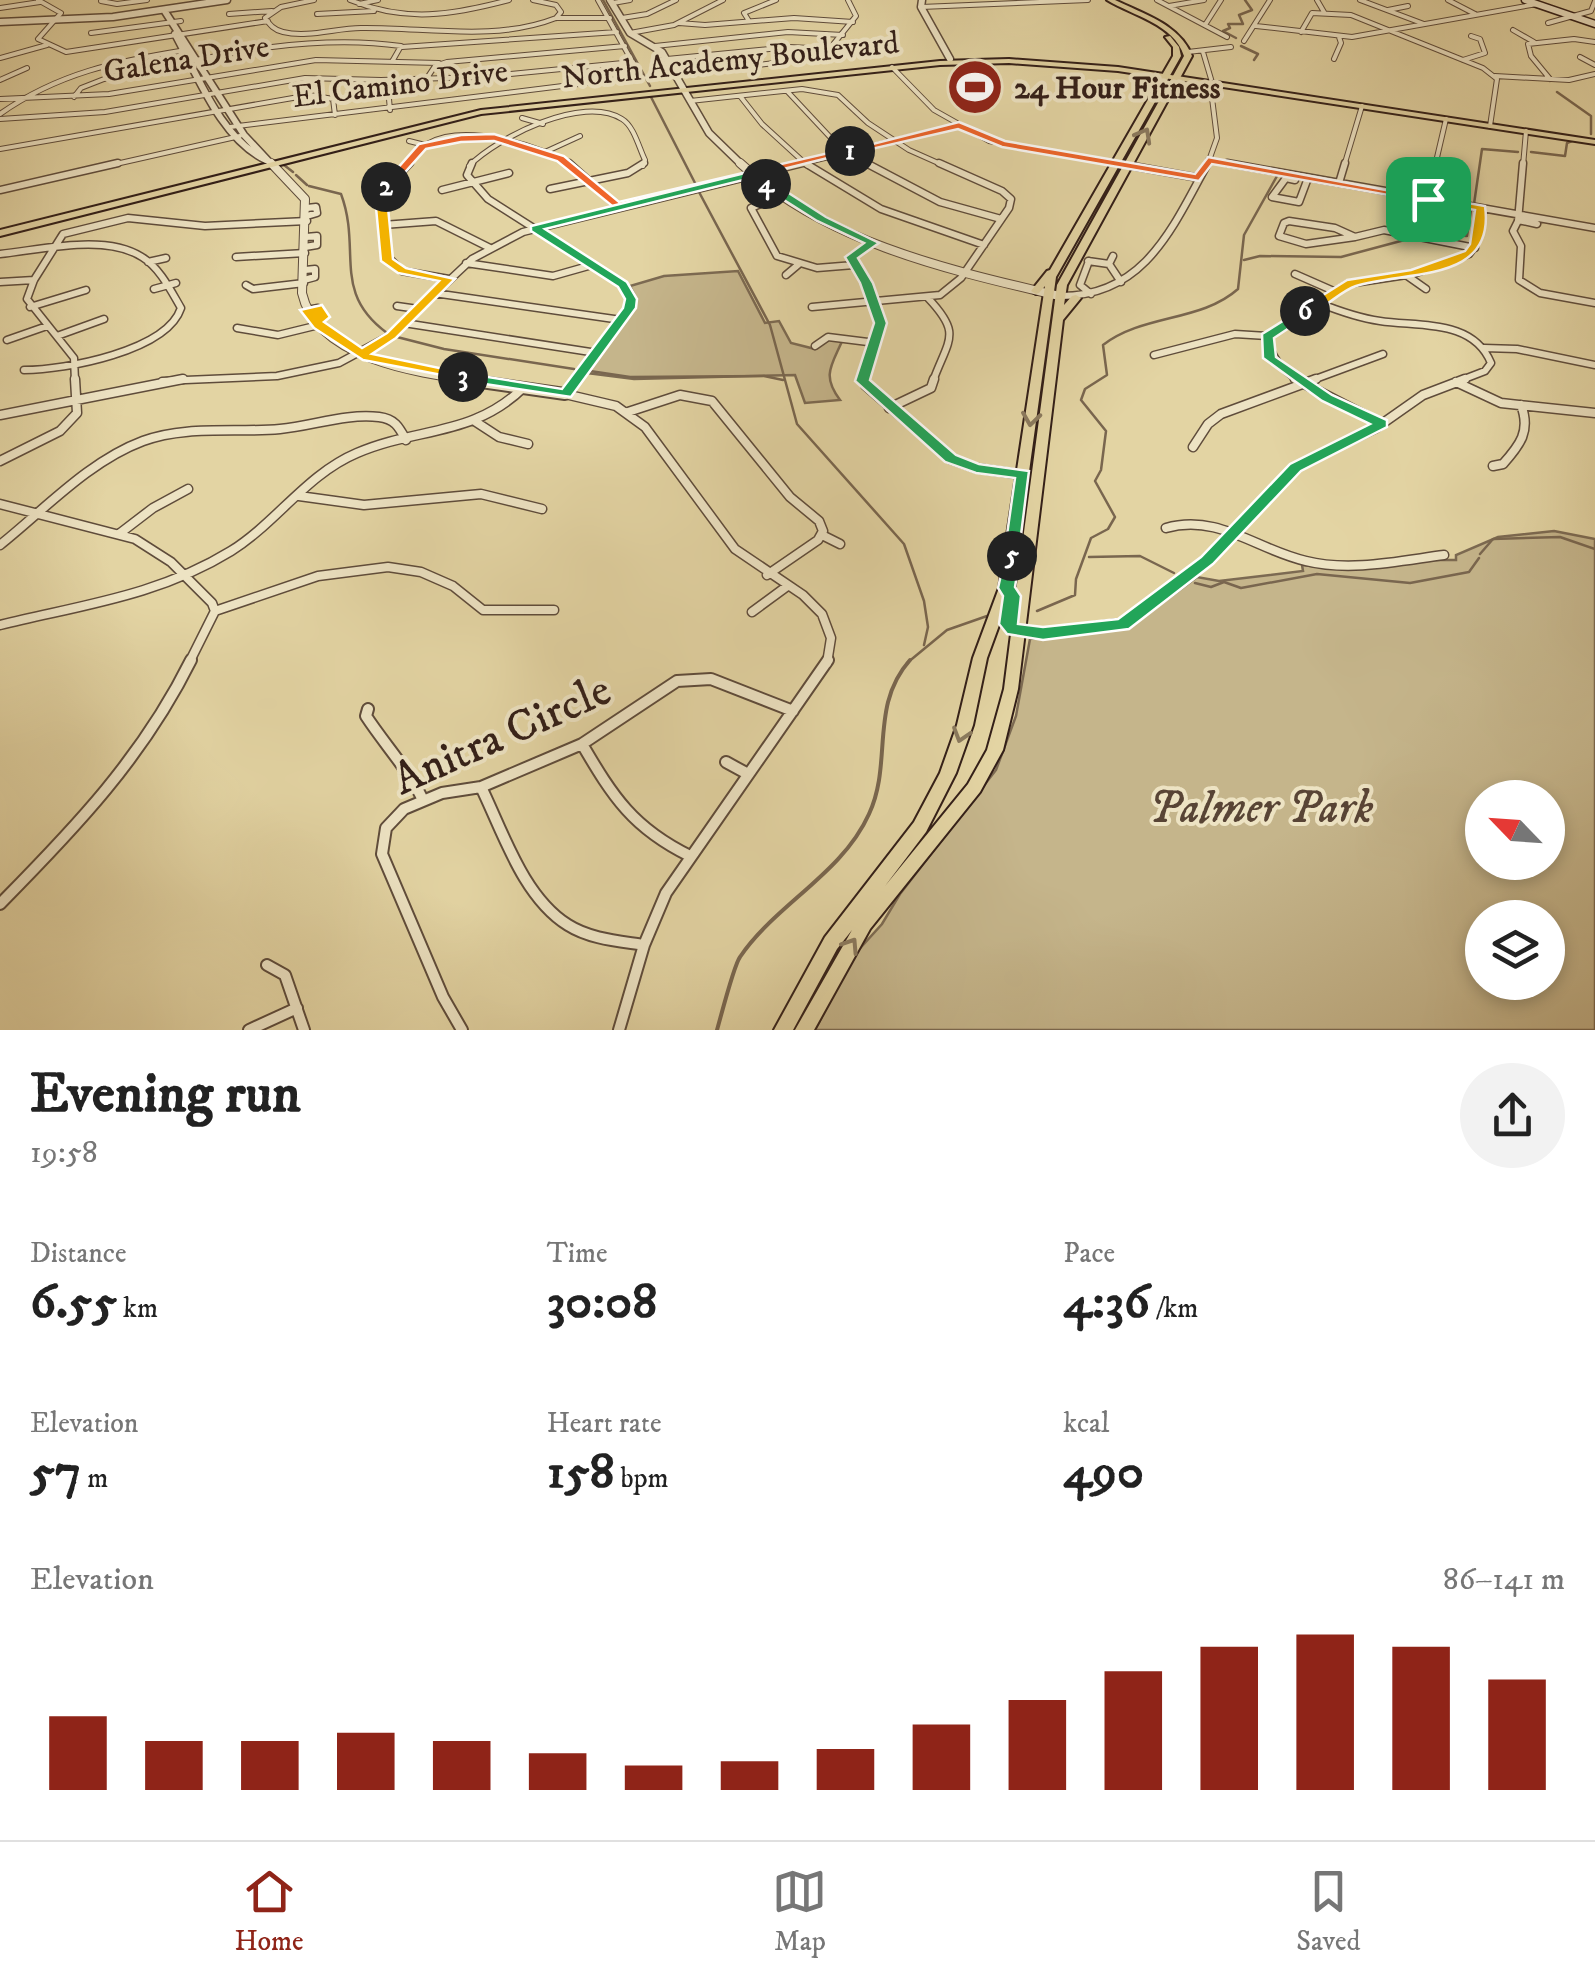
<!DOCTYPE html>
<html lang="en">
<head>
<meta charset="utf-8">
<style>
  body { margin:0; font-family:"IM FELL DW Pica",serif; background:#f2f2f2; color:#222; height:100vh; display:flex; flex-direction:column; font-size:38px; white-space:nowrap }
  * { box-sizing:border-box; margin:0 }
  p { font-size:32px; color:#767676 }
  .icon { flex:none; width:55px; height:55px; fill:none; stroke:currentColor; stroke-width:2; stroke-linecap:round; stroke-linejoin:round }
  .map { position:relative; height:1030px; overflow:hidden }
  .details { display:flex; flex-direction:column; background:#fff; flex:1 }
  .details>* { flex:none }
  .needle { width:65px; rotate:295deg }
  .fabs { position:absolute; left:1465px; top:780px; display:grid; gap:20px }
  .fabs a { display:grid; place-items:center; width:100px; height:100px; border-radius:50%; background:#fff; box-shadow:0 5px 15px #0003; font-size:50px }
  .pin { position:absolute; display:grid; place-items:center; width:85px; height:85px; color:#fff; margin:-42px; border-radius:20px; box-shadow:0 5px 15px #0006 }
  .km { position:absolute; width:50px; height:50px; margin:-25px; border-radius:50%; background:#222; color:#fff; font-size:28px; line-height:50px; text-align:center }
  .round { display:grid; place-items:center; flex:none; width:105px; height:105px; border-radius:52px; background:#f2f2f2 }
  .summary { display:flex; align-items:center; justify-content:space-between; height:170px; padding:0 30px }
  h1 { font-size:55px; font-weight:800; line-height:75px }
  .figures { display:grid; grid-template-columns:repeat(3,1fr); gap:15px; height:170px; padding:10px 30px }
  .figures div { display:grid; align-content:center }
  .figures b { font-size:50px; font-weight:800 }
  .figures small { font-size:28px; font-weight:400 }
  .figures p { font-size:28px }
  .chart { height:280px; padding:20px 30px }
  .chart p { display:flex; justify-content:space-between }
  .chart svg { width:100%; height:180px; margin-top:10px; stroke:#8f2418; stroke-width:6 }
  .tab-bar { display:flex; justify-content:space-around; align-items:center; height:140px; border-top:2px solid #e0e0e0; background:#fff; font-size:28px; color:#767676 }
  .tab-bar a { display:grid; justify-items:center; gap:5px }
  .tab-bar .selected { color:#8f2418 }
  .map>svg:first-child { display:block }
  .green { fill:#c5b58b; stroke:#7c6a52; stroke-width:2.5; fill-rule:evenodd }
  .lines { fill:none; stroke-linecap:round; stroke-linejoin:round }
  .stream-far1 { stroke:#79664f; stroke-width:2.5 }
  .stream { stroke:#79664f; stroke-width:4 }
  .minor-far3-casing { stroke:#5f4c3b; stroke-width:6 }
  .minor-far2-casing { stroke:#5f4c3b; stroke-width:9 }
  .minor-far1-casing { stroke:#5f4c3b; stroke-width:11 }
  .minor-casing { stroke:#5f4c3b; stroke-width:14 }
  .tertiary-far2-casing { stroke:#5f4c3b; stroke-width:9 }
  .tertiary-far1-casing { stroke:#5f4c3b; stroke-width:10 }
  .tertiary-casing { stroke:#5f4c3b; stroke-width:14 }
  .secondary-casing { stroke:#331f18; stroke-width:9 }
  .primary-casing { stroke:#331f18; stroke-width:4 }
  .trunk-casing { stroke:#331f18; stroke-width:4 }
  .minor-far3 { stroke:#ede3c3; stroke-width:4 }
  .minor-far2 { stroke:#ede3c3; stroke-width:6 }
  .minor-far1 { stroke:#ede3c3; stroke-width:8 }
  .minor { stroke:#ede3c3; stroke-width:10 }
  .tertiary-far2 { stroke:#ede3c3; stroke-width:6 }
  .tertiary-far1 { stroke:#ede3c3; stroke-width:8 }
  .tertiary { stroke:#ede3c3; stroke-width:10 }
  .secondary { stroke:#ede3c3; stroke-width:6 }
  .primary { fill:#e3d4a3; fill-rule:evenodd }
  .trunk { fill:#e3d4a3; fill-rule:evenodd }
  .oneway { stroke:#8b7a5e }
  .split-1 { fill:#f0652b; stroke:#fff; stroke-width:2.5 }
  .split-2 { fill:#f0652b; stroke:#fff; stroke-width:2.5 }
  .split-3 { fill:#f5b400; stroke:#fff; stroke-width:2.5 }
  .split-4 { fill:#22a559; stroke:#fff; stroke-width:2.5 }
  .split-5 { fill:#22a559; stroke:#fff; stroke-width:2.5 }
  .split-6 { fill:#22a559; stroke:#fff; stroke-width:2.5 }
  .split-7 { fill:#f5b400; stroke:#fff; stroke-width:2.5 }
  .labels { text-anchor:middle; stroke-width:8; stroke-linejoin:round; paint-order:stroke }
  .far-street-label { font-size:32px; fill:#331f18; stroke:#ede3c3 }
  .far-poi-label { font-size:32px; font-weight:bold; fill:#331f18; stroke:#ede3c3; text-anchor:start }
  .near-street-label { font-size:45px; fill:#331f18; stroke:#ede3c3 }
  .near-park-label { font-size:45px; font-style:italic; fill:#584435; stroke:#ede3c3 }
</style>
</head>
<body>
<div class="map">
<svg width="1595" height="1030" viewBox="0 0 1595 1030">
  <rect width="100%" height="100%" fill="#e3d4a3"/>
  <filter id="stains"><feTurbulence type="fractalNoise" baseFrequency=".002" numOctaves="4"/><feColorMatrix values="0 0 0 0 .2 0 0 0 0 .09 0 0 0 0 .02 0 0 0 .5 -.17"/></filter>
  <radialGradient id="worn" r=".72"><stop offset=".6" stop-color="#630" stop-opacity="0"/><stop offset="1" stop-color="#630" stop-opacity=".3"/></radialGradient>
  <path class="green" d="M738,271l27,52 14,-2 12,22 24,6 10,-11 18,1c-11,26 -22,36 -3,61l-35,3 -10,-28 -161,4 -47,-6 46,-63 3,-12 -6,-12 34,-10z
    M1554,531l41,8v491h-780l39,-75 28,-31 18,-30 96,-124 20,-54 14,-77 100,-12 67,-50 22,4 84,-10 -1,-6 27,3 106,-8h21v-5l42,-18zM1482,798h66v64h-66zM1482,918h66v64h-66z"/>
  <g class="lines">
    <path class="stream-far1" d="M603,0l47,86
      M1236,38l-13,-7 7,-3 -2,-4h15l-4,-9 13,-5 -7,-10
      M1241,46l17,8 -4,6
      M1557,92l34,24v18
      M651,97l44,86
      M1531,152l34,4 2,-13 5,-2
      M284,165l9,7
      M296,175l11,10
      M309,186l32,8c21,56 -10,98 46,139
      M699,192l71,133 27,99 107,120 20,57 4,26 -4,18
      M1474,204l8,-55 36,3
      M1430,234l37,2 4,-26
      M1244,260l16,-4 81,1 71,-19
      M397,337l47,12 130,20
      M590,371l40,6 134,-1 19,4
      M1480,554l13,-15 67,-2 35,12
      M1089,557l51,-1 34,17
      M1195,583l16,4 13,-5 17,6 76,-14 93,9 59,-11 10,-14
      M1037,611l38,-16 1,-16 15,-41 17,-9 7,-12 -20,-36 6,-11 5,-39 -25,-31 4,-11 22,-14 -4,-30c40,-31 98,-23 135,-56l6,-54 33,-59
      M907,663l40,-33 40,-14"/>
    <path class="stream" d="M717,1030c4,-14 17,-65 23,-73 36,-53 102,-83 129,-143 24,-51 0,-108 41,-154"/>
    <g class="minor-far3-casing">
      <path id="minor-far3" d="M38,0l23,13 -23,26 28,13 202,-31
        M314,0l-33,7 -16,11c5,7 9,12 18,14 25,6 53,-4 78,-4 64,-1 134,14 195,-10
        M350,0c56,23 102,15 159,0
        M533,0l23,5 5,7 -5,6
        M1157,0l70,37
        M1317,0l7,12
        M1360,0l64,24
        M1448,0l27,14
        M101,1l16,3 30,-4
        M613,3l17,-3
        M359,4l19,-4
        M1169,6l35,-6
        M921,7l167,-7
        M0,8l40,-6
        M1388,10l20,-4
        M229,14l43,-3
        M317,14l57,-3
        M556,18h54
        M622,18l25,-4 29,-14
        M749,21l-5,-8 32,-13
        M679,23l26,2 89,-7 59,4
        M1548,23l43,-12 4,-10
        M1205,25l16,-25
        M1256,26l96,11 185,-33
        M1513,30l21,12
        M1301,32l11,-19 39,2 132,53 14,11 -7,47
        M91,33l90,-12
        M630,33l44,-8 49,-25
        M1244,41l26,-41
        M655,46l133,-14 55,3
        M402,47l215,-15
        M1188,52l43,-5
        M1203,52l8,27
        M1580,57l15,8
        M0,58l47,-13
        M667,59l122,-12 43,2
        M1334,59l7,-16 -2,-6
        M1463,60l22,-7 -5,-14 -9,-3
        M892,67l42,43 55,31 141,25
        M675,75l148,-18 33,-41 -8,-16
        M1495,76l74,4 26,-6
        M427,78l8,-12 12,-4 178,-16
        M1550,79l-19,-23 -3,-12 46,-5 21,3
        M0,80l27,-12
        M381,80l98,-3 154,-15
        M787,91l43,46 40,29
        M740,96l22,28 46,42
        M74,97l7,-9 23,-9c96,-20 199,-47 297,-33l-8,14
        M0,99l109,-5 207,-34 123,3
        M690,101l112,-12 36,6 30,28 41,27 36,16
        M0,114c58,-41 117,-53 186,-64
        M522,118l21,6
        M0,119l105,-7 200,-34 76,2 7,8 2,22
        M230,127l405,-50 3,-5 -40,-72
        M409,141l16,4
        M0,149l310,-54 23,4 2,16
        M545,152l35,-16
        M1208,160l33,6
        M107,166l133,-30
        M407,166c7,-7 14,-19 22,-23 36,-20 112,2 144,23
        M469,166c29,-29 114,-72 153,-47 12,7 17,29 23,41l-2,6
        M792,166l167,-41
        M1207,166l10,-28 -7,-56
        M1344,166l18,-60
        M1435,166l11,-47
        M1523,166l3,-35"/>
    </g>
    <g class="minor-far2-casing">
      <path id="minor-far2" d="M410,163l-29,31 3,59 18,18 47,8
        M472,163l-5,12 21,24 129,82 13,13 -4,20 -51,67
        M569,163l48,43
        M805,163l76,46 103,36
        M866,163l74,39 61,17
        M1116,163l83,15
        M1227,163l368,65
        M1523,163l-5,58 -5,10 8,15 -2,34 21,13 55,10
        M1295,180l-9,-2 -14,19 27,5 9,-24
        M1339,183l6,-20
        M550,189l78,-16 16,-10
        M0,190l118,-27
        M442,190l67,-17
        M781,195l-30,13 26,48 40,12 37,-3
        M1428,199l8,-36
        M307,208l9,-1 1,6 -10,3
        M1518,220l19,4
        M1289,221l46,7 20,9 -49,7 -27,-8 5,-13z
        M383,225l53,-4 54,27
        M1355,237l29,-7 91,18
        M305,247l12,-2v-9l-11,1
        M0,254c41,-4 105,-21 142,3 18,11 29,34 39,51 -14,43 -116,62 -157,62
        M1113,256l-4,8 12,18
        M236,257l69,-4
        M1088,261l21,3
        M1089,261l-9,24 11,9
        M148,262l18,-4
        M466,263l87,13 39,-11
        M1295,274l41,18
        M786,275l13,-11
        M1406,275l20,14
        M304,280l11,-3v-8l-10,1
        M0,282l34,-2
        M246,285l7,4 51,-6
        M154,289l22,-6
        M434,293l187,27
        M1059,296c85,1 113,-67 149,-133
        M928,298c34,36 21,40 5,83
        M1319,303c20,8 40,15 61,18 40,6 93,-2 111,42l-6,8 -26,10
        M397,306l21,3
        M30,307l56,-17
        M812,307l128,-12 21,-17 48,-70 2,-9 -9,-8 -63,-28
        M307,310l11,-2 6,8 -9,5
        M404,323l193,30
        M237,328l41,7 41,-10
        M57,336l47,-17
        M7,340l40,-14
        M815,346l13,-9 48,6
        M1484,348l33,1 78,16
        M1154,355l81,-21 32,2
        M75,381l-1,-23 -47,-59 7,-19 29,-46 65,-16 77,8 102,-5
        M162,381l115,-5 62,-13 52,-28 81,-76 51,-27 280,-69
        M864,381c0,-18 12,-30 15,-47 6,-27 -17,-54 -28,-77l21,-14
        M1299,381c-17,-12 -29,-24 -32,-45l80,-52 66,-10 56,-20 6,-8 6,-38
        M1310,381l73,-27"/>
    </g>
    <g class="minor-far1-casing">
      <path id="minor-far1" d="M577,379l-12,15 51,12 29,21 90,122 68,46 19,19 9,24 -4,25
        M864,379l1,6 85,74 26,9 47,7
        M1295,379l87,45
        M1456,382l45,21 94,10
        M889,408l42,-20 3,-9
        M628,412l52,-17 32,6 78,96 29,24 4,10 -5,9 -51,35
        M0,415l183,-36
        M476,422l23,15 29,7
        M1193,447l15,-23 13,-10 95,-35
        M0,461l60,-30 17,-18 -2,-34
        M1493,466l10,-2c17,-19 28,-33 18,-59
        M299,496l65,9 117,-11 61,15
        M0,504l135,35 36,23 41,41 3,8 -26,52
        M1166,528c52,-15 91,22 140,33 44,11 93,0 138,-6
        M119,534l34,-26 35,-19
        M822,535l18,9
        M0,545c44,-35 89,-84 143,-104 43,-16 92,-8 137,-12 33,-3 66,-16 99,-12 16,2 20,10 27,23
        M215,611l103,-35 70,-9 33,5 32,14 30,24h71
        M752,612l34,-25
        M0,625c81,-20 158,-29 231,-74 45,-28 76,-77 126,-98 60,-26 116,-16 167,-66
        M1017,631l26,2 87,-11 77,-62 88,-93 81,-39 47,-33 42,-16"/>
    </g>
    <g class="minor-casing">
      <path id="minor" d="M368,709l-2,7c19,29 42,53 57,84
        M582,744c31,53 51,84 108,112
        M726,762l22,12
        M481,787c22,45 42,110 87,138 22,14 51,16 76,20
        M0,904c75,-76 143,-147 191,-244
        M267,965l18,10 19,55
        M249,1030l48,-22
        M462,1030l-19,-33 -61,-143 4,-26 18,-19 38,-16 39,-6 101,-43 95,-63 34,-2 82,32
        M619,1030l25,-85 22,-52 162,-233"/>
    </g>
    <g class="tertiary-far2-casing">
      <path id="tertiary-far2" d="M610,0l20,33 32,19 47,81 34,33
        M922,0l-1,7 29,52
        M164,10l80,125 29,31
        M0,22l113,-5 114,-17
        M175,34c23,42 46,105 91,126"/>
    </g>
    <g class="tertiary-far1-casing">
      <path id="tertiary-far1" d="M271,163l34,36 -3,94c15,67 118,80 174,88
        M740,163c86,79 205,106 315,132"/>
    </g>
    <g class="tertiary-casing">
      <path id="tertiary" d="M460,379l105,15"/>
    </g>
    <g class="secondary-casing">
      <path id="secondary" d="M1525,0l70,24"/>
    </g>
    <g class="primary-casing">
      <path id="primary" d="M1107,0h8c28,14 65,24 77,56l-125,229 -3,20 8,-9 4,-1 5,3 -18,22 -45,369 -15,61 -23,42 -110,137 -56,101h-19l57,-100 -15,19 -44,81h-19l51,-93 89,-115 26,-49 17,-48 16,-67 26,-70 46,-302 -6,7 -3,1 -5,-3 16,-20 3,-1 123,-214v-9l-8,-10 5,-1 9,11 2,9 -125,221 -43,310 3,5 41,-307 127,-229c-10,-32 -51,-40 -77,-56zM1002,617l-1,7 10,10 -7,55 -17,61 -19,34 -83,102 41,-54 30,-59 17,-48 14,-67z"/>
    </g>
    <g class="trunk-casing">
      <path id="trunk" d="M1009,59l109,8 477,73v4l-477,-73 -109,-8 -69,2 -459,49 -481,122v-6l481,-120 459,-49z"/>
    </g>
    <use href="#minor-far3" class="minor-far3"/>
    <use href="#minor-far2" class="minor-far2"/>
    <use href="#minor-far1" class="minor-far1"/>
    <use href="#minor" class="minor"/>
    <use href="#tertiary-far2" class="tertiary-far2"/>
    <use href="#tertiary-far1" class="tertiary-far1"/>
    <use href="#tertiary" class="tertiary"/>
    <use href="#secondary" class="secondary"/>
    <use href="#primary" class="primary"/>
    <use href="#trunk" class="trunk"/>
  </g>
  <defs><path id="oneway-chevron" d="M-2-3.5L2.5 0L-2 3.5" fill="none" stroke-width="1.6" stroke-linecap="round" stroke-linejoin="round" transform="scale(2.5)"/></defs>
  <g class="oneway">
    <use href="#oneway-chevron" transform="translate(1144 135) rotate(-61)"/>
    <use href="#oneway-chevron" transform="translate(1031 419) rotate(98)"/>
    <use href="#oneway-chevron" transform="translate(961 735) rotate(107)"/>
    <use href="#oneway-chevron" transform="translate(851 945) rotate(-57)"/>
  </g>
  <path class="split-1" d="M959,122l46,19 190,33 13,-17 226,42 -6,3 -216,-38 -13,17 -197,-34 -44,-18 -108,25 -5,-3z"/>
  <path class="split-2" d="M461,135l33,-1 70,22 55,46 231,-54 6,3 -239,59 -60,-49 -63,-20 -33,1 -35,7 -36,40 -9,-2 38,-43z"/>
  <path class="split-3" d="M382,184l10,3 -5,10 6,62 13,9 49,11 -59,59 -24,16 96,20v6l-105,-20 -49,-32 -14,-18 22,-5 8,12 -6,5 38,26 25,-15 52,-52 -41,-8 -17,-12 -6,-64z"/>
  <path class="split-4" d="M753,171l17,10v5h-8l-11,-8 -206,51 82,53 10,17 -1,9 -65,89 -113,-17v-6l5,-1 99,16 61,-81 2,-9 -7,-12 -87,-56v-5z"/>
  <path class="split-5" d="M762,181h8l56,36 53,26 -21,15 15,25 14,40 -17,57 86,75 23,9 50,7 -11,88h-12l-2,-3 11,-78 -39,-5 -31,-11 -90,-81 19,-58 -14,-40 -15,-26 19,-14 -47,-22 -55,-35z"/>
  <path class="split-6" d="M1305,307l7,4 -2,3 -36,24 2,19 56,38 55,25v7l-86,44 -88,93 -84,65 -86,11 -36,-6 -8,-10 4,-28 -5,-8 8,-36h12l2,4 -5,31 6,9 -3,28 25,3 75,-8 83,-62 89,-93 80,-40 -48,-23 -59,-43 -1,-24z"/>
  <path class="split-7" d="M1428,196l57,10c11,78 -79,64 -129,80 -19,6 -35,29 -55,28v-5l46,-29 64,-10 54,-19 5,-7 5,-34 -51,-9z"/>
  <defs>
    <g id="stadium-disc" transform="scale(2.875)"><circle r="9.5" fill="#8f2418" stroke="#ede3c3"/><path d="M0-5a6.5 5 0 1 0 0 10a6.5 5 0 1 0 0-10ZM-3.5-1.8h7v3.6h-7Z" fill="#fff"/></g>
  </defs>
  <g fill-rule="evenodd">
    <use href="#stadium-disc" x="975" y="87"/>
  </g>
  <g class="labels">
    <g class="far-street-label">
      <text transform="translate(186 58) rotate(-9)" y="11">Galena Drive</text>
      <text transform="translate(730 59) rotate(-6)" y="11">North Academy Boulevard</text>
      <text transform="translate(400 83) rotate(-7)" y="11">El Camino Drive</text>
    </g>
    <g class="far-poi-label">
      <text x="1014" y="98">24 Hour Fitness</text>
    </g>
    <g class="near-street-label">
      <text transform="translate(501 733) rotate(-24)" y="16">Anitra Circle</text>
    </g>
    <g class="near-park-label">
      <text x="1261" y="822">Palmer Park</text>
    </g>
  </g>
  <rect width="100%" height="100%" filter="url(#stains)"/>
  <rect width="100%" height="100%" fill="url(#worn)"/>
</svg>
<div class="fabs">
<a><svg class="needle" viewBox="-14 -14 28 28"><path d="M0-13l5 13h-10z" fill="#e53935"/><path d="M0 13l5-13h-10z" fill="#767676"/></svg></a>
<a><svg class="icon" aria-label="layers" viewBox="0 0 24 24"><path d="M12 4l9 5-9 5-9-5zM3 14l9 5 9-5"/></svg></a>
</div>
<div class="pin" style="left:1428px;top:199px;background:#1e9e55"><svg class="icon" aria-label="arrive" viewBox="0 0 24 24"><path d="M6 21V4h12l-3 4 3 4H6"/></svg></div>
<b class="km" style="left:850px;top:151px">1</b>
<b class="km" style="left:386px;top:187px">2</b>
<b class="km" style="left:463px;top:377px">3</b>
<b class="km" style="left:766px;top:184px">4</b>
<b class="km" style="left:1012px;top:556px">5</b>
<b class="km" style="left:1305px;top:311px">6</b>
</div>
<section class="details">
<div class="summary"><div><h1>Evening run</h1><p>19:58</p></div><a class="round"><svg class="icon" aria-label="share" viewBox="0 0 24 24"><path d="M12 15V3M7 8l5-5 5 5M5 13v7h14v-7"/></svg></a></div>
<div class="figures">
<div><p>Distance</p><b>6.55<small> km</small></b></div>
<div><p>Time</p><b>30:08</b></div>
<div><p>Pace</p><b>4:36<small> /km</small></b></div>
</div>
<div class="figures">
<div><p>Elevation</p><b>57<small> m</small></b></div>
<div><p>Heart rate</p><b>158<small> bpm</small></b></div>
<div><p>kcal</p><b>490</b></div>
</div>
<div class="chart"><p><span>Elevation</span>86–141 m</p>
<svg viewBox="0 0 160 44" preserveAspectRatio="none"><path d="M5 44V26M15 44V32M25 44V32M35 44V30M45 44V32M55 44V35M65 44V38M75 44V37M85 44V34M95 44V28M105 44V22M115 44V15M125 44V9M135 44V6M145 44V9M155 44V17"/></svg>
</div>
</section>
<nav class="tab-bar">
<a class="selected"><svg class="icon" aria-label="home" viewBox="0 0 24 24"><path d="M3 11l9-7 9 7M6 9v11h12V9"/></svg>Home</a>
<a><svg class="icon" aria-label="map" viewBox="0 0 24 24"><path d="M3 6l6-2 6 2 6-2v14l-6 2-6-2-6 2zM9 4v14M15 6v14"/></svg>Map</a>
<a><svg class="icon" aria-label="saved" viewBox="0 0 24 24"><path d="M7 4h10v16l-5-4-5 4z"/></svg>Saved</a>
</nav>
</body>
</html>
